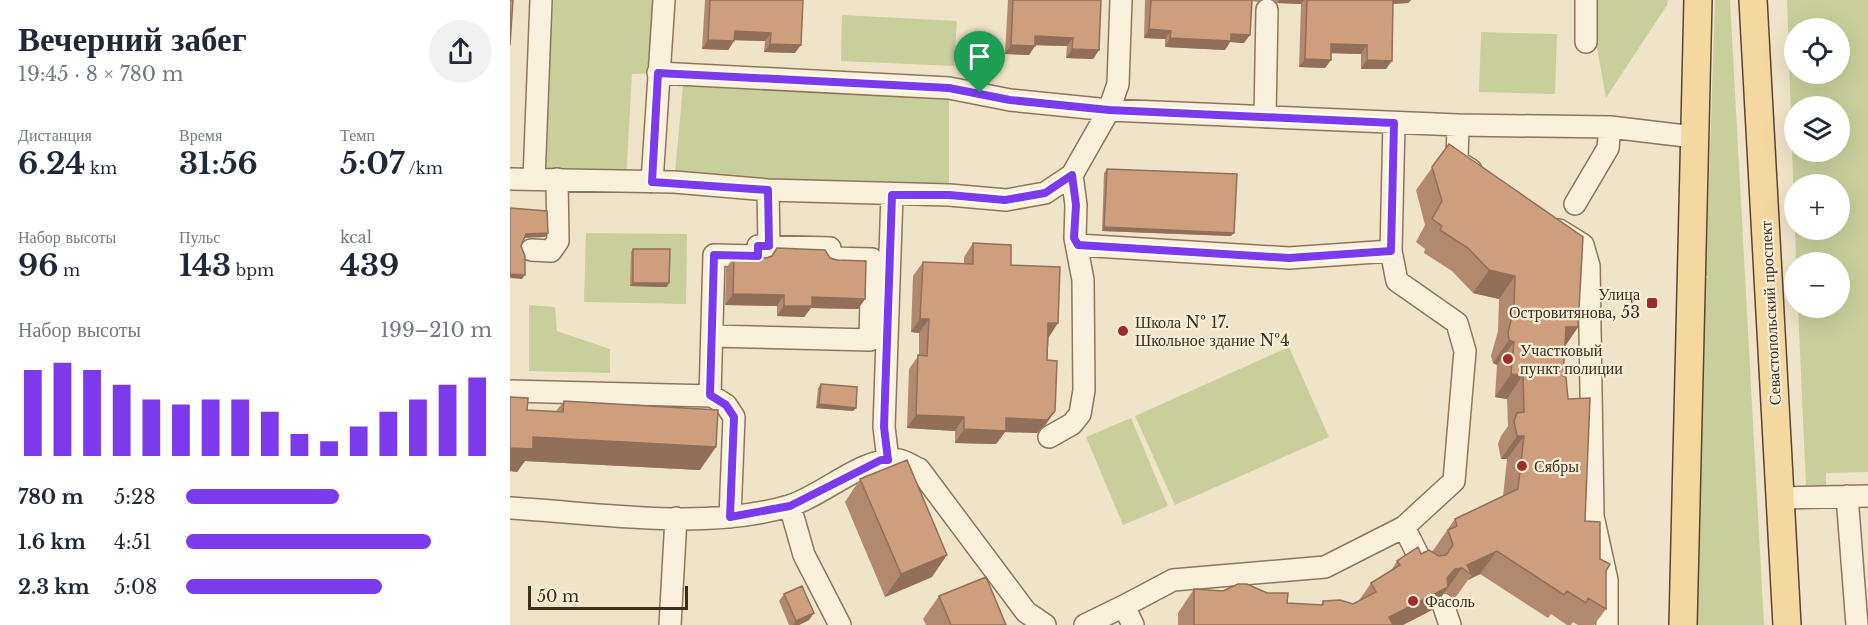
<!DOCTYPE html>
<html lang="ru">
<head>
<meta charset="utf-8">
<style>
  body { margin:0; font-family:"Libre Baskerville",serif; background:#f2f2f3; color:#1f2937; height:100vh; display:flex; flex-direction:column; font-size:22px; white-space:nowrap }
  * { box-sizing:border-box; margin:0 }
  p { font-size:20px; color:#747a83 }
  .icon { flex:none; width:33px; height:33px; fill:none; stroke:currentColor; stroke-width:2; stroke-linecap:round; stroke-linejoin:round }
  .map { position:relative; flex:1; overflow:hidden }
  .side { display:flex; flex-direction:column; background:#fff; width:510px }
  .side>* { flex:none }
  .tools { position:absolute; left:1274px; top:18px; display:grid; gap:12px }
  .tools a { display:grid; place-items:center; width:66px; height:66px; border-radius:50%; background:#fff; box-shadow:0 6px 24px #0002; font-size:30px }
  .scale { position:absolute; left:18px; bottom:15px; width:160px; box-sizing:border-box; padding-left:6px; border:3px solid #3d2e20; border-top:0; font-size:16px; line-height:21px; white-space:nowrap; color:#3d2e20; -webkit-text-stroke:4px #f7eed8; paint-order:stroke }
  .pin { position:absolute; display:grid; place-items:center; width:51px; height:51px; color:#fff; margin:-62px -26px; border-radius:50% 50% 50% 0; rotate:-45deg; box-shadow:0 0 6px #0007 }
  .pin .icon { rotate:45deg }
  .round { display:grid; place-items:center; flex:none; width:63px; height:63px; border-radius:32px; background:#f2f2f3 }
  .headline { display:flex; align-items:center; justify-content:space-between; height:102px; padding:0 18px }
  h1 { font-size:33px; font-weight:700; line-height:45px }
  .figures { display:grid; grid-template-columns:repeat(3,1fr); gap:9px; height:102px; padding:6px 18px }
  .figures div { display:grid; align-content:center }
  .figures b { font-size:30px; font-weight:700 }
  .figures small { font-size:16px; font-weight:400 }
  .figures p { font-size:16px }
  .chart { height:168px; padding:12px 18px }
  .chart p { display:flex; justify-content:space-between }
  .chart svg { width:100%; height:108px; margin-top:6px; stroke:#7c3aed; stroke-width:6 }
  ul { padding:0 18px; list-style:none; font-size:20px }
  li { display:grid; grid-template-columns:96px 72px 1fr; align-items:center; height:45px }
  li i { height:15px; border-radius:8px; background:#7c3aed }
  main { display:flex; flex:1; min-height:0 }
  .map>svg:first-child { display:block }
  .green { fill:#c9cf9b; fill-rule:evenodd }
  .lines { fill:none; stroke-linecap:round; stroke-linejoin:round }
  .minor-casing { stroke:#8d765c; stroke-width:24 }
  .major-casing { stroke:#5b4430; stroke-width:30 }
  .minor { stroke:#faf1dc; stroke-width:21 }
  .major { stroke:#f3d9a0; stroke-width:27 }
  .wall { fill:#b2896c }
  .shaded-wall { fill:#916f58 }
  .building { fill:#cf9f7d; stroke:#916f58; stroke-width:1.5 }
  .route-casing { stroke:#fff; stroke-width:12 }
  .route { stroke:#7c3aed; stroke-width:8 }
  .poi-dot { fill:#9e2a2b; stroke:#f7eed8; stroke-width:2 }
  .labels { text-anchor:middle; stroke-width:4.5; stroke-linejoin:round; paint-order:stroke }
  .poi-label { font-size:16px; fill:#3d2e20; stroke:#f7eed8; text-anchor:start }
  .street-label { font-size:16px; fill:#3d2e20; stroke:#f7eed8 }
</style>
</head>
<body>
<main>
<section class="side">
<div class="headline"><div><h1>Вечерний забег</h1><p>19:45 · 8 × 780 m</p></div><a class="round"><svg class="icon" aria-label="share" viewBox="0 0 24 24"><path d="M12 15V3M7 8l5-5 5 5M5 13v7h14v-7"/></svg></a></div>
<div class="figures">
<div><p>Дистанция</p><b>6.24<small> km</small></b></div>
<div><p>Время</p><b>31:56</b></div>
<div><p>Темп</p><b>5:07<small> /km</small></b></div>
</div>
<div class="figures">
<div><p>Набор высоты</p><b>96<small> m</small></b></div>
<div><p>Пульс</p><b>143<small> bpm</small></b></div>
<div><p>kcal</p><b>439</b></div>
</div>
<div class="chart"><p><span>Набор высоты</span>199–210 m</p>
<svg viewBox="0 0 160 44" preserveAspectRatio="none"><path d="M5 44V9M15 44V6M25 44V9M35 44V15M45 44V21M55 44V23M65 44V21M75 44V21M85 44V26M95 44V35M105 44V38M115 44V32M125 44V26M135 44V21M145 44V15M155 44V12"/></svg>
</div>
<ul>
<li><b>780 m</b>5:28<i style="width:50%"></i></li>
<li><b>1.6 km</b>4:51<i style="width:80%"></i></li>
<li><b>2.3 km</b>5:08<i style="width:64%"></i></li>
</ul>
</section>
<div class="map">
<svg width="1358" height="625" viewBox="0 0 1358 625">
  <rect width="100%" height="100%" fill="#f0e4c8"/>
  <path class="green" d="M31,0h123l-6,73 -26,1 -6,107 -92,-2z
    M1086,0h72l-1,5 -61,93 -10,-56z
    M1205,0h15l34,625h-70l12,-346 3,-3h-3z
    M1277,0h81v472l-42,1v13h-20l-8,-178h41v-46h-43l-1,-32h44v-46h-45v25zM1284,28h45v46h-45zM1284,106h45v46h-45z
    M332,15l115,6 -3,45 -113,-5z
    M971,32l76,2 -2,60 -76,-2z
    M174,76l265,12v107l-275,-13z
    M76,233l101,1 -1,70 -102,-2z
    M19,305l26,2 2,24 53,18v24l-81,-2z
    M779,347l40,90 -154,68 -40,-89z
    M621,418l37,88 -45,19 -37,-88z"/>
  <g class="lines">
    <g class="minor-casing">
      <path id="minor" d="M1076,42v-42
        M148,73l291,15 61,12 99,10 349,15 152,2 84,10
        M755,117l2,-107
        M884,123l-3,128 6,30 60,42 8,28 -11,130 -50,46
        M948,125l-1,36 14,9
        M0,179l164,3 94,8 181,5 57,5 39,-7 27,-18 37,-65 9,-26 3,-84
        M24,179l7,-179
        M142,182l12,-182
        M258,190l1,56
        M1065,204l33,-56 2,-21
        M1049,230l24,15 6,21 4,250 14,64v45
        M568,245l211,13 102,-7
        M21,250l20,1 7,-10 -1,-62
        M0,391l202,5 14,9 8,12 -4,100
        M200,395l4,-140 44,1v-10l72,2v10l42,1 -2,81 -158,-4
        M539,437l23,-13 8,-10 4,-24 -1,-110 -8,-42 1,-33 -4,-30
        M378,460l-4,-33 8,-232
        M1337,496l10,129
        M1270,498l88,-2
        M280,506l14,49 36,70
        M0,508c89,5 193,23 279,-2 34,-10 73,-49 109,-46 7,1 14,6 21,9l107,143 19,13
        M933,604l7,21
        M614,606l49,-26 152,-13 79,-40 20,40
        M160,625l6,-107
        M575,625l39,-19 9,19"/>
    </g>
    <g class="major-casing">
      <path id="major" d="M1243,0l34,625
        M1173,625l15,-625"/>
    </g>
    <use href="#minor" class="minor"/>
    <use href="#major" class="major"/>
  </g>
  <path class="wall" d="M195,0h98l-8,53 -31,-1 1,-11 -31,-1v1l-6,9 -26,-1z
    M498,0h93l-2,50 -6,9 -27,-1 1,-12 -32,-1 -6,10 -24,-1z
    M635,0h117l-4,2 -6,-1 -8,42 -14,-1 -5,8 -60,-3v-8l-21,-1z
    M762,0h139l-3,3 -15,1 -7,65h-25v-15l-30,-1v7l-6,8 -26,-1 2,-63 -24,-1z
    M939,144l129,183 -13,19 -2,30 5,23 17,122 21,50v38l-12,16h-16l-5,-3 -2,3h-4l-16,-11 -3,4 -68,-44 -12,6 -13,18 -9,-6h-2l-12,18 -29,15h-225v-12l16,-24 93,14 34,2 2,-4 30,3 5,-2 13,-19 20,-12 6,-10 24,-7 11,-2 23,-33 48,-23 4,-37h-6l-3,-15 3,-8 7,-10 -1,-27 -12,-2 2,-32 -4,-2 -2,-7 7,-25 1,-32 -26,-6 -21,-22 -28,-18 1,-4 -9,-7 9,-17 -9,-35z
    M597,169l124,67 -129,-5 2,-58z
    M463,243l38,22 38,72 -2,23 8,51 -9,13 -9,9 -32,-1 -9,12 -41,-1v-12l-48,-3 2,-59 10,-14v-22l-8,-1 2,-56 10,-14 41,2v-7z
    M123,249l34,38 -37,-1 1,-34z
    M224,257l96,1 35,41 -7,10 -47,-1 -7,9 -27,-1v-10l-52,-1 1,-37z
    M311,384l32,27 -37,-3 2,-20z
    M0,397l17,13 29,1 8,-10 136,69 -175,-9 -8,11 -7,-1z
    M350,479l72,98 -47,20 -40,-95z
    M274,594l25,26 -10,5h-10l-10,-24z
    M429,596l67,29h-80l-3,-6z"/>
  <path class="shaded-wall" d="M769,0h25l-3,4 -24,-1z
    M881,0h20l-3,3 -20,1z
    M639,29l22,2 -6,8 -21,-1z
    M225,31l36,2 -6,8 -36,-1z
    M721,34l19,1 -6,8 -14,-1 -5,8 -60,-3 5,-9z
    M525,36l38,2 -6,8 -38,-1z
    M198,40l26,1 -6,9 -26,-1z
    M260,44l31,1 -6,8 -31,-1z
    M821,44l36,1 -6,9 -36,-1z
    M501,45l24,1 -6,9 -24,-1z
    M562,49l27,1 -6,9 -27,-1z
    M795,59l26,1 -6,8 -26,-1z
    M857,60l25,1 -6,8h-25z
    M594,227l130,6 -3,3 -129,-5z
    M38,233l-3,4 -21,1 2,-4z
    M979,270l26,6 -16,23 -26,-6z
    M0,274l15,1 -3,4 -12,-1z
    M123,283h36l-2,4 -37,-1z
    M223,294l51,1 -7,11 -52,-1z
    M302,297l53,2 -7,10 -47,-1 -7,9 -27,-1 7,-10z
    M410,319h9l-10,14 -8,-1z
    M538,323h10l-9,14h-10z
    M1056,327h12l-16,24z
    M999,340l5,2 -17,23 -4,-2z
    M1001,374l12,1 -16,24 -12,-2z
    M309,404l37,4 -3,3 -37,-3z
    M545,411l-9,13 -9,9 -32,-1 -9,12 -41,-1 9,-14 42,-11z
    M406,415l48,2 -9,14 -48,-3z
    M1007,436h7l-17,23h-6z
    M23,437l183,10 -16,23 -175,-9 -8,11 -7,-1v-23z
    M987,551l-17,23 -12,6 4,-5 -5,-10z
    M437,555l-15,22 -47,20 16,-23z
    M952,568l-30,42 -29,15h-20l6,-8 58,-39 8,-9z
    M304,613l-5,7 -10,5h-6l3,-4z"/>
  <path class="building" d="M0,0h3l-3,45z
    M200,0h93l-2,45 -31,-1 1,-11 -36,-2 -1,10 -26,-1z
    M503,0h88l-2,50 -27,-1 1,-11 -38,-2v10l-24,-1z
    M641,0h101l-2,35 -19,-1v7l-61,-3 1,-7 -22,-2z
    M797,0h86l-1,61 -25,-1v-15l-36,-1v16l-26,-1z
    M939,144l134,93 -5,90h-12l-3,49 3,1 2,22 22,-1 -5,123 15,1v37l10,5 -4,7v38l-18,-11 -2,5 -19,-12 -3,4 -67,-44 -30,14 5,10 -10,-7 -7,1 -8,9 1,9 -59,30 4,8h-199v-36l29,2 15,-7h9l20,9h21l-1,10 36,2v-4l17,-1 13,4 23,-12 -5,-9 29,-18 -3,-4 21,-14 3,7 8,-4 10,6 7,-1 7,-10 -5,-15 9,-4 -2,-7 63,-30 6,-53h-7l-3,-15 3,-8 7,-1 -1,-37 -12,-1 3,-32 -5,-2 -1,-7 6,-25 1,-32 -26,-6 -21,-22 -28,-18 2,-4 -10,-7 10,-18 -10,-34z
    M597,169l130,5 -3,59 -130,-6z
    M0,208l37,3 1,22 -22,1 -5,12 4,10v19l-15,-1z
    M463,243l38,2v20l49,2 -2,56h-10l-1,37 10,1 -2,50 -8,9 -41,-2v13l-42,-2v-12l-48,-2 2,-60 9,1 2,-37h-9l3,-57 50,2z
    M267,248l48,2 5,8 7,2 29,1 -1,38 -53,-2v9h-28v-11l-51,-1 1,-37 32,1 6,-2z
    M123,249h37l-1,34h-36z
    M311,384l36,3 -1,21 -37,-4z
    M0,397l18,1 -1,12 36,2 1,-11 154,9 -2,37 -183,-10v12l-23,-1z
    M397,460l40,95 -46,19 -41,-95z
    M476,577l20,48h-55l-12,-29z
    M292,586l12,27 -18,8 -12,-27z"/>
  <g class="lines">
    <g class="route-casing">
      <path id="route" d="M148,73l291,15 61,12 99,10 285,13 -3,128 -102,7 -211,-13 -4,-7 2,-33 -4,-30 -27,18 -40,7 -56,-5h-57l-8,232 4,33h-7l-91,46 -60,11 4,-100 -8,-12 -16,-10 4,-140 44,1v-10h11l-1,-56 -116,-8z"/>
    </g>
    <use href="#route" class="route"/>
  </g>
  <g class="poi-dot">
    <rect x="1136" y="297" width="12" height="12" rx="3"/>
    <circle cx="613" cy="331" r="6"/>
    <circle cx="998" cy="359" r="6"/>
    <circle cx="1012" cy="466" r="6"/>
    <circle cx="903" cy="601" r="6"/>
  </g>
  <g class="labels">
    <g class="poi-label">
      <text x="1130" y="300" text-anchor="end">Улица<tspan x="1130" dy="18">Островитянова, 53</tspan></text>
      <text x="625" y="328">Школа № 17.<tspan x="625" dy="18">Школьное здание №4</tspan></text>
      <text x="1010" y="356">Участковый<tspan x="1010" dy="18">пункт полиции</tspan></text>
      <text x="1024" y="472">Сябры</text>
      <text x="915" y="607">Фасоль</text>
    </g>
    <g class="street-label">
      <text transform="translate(1260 313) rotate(-93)" y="6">Севастопольский проспект</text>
    </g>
  </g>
</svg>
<div class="tools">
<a><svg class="icon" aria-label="locate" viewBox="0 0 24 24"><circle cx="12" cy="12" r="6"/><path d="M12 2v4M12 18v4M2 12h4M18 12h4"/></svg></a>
<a><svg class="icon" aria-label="layers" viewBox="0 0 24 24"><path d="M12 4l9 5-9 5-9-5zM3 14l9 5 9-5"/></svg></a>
<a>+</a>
<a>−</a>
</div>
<div class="scale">50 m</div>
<div class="pin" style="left:470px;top:93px;background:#1e9e55"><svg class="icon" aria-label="arrive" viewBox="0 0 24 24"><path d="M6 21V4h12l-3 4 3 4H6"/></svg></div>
</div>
</main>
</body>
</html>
